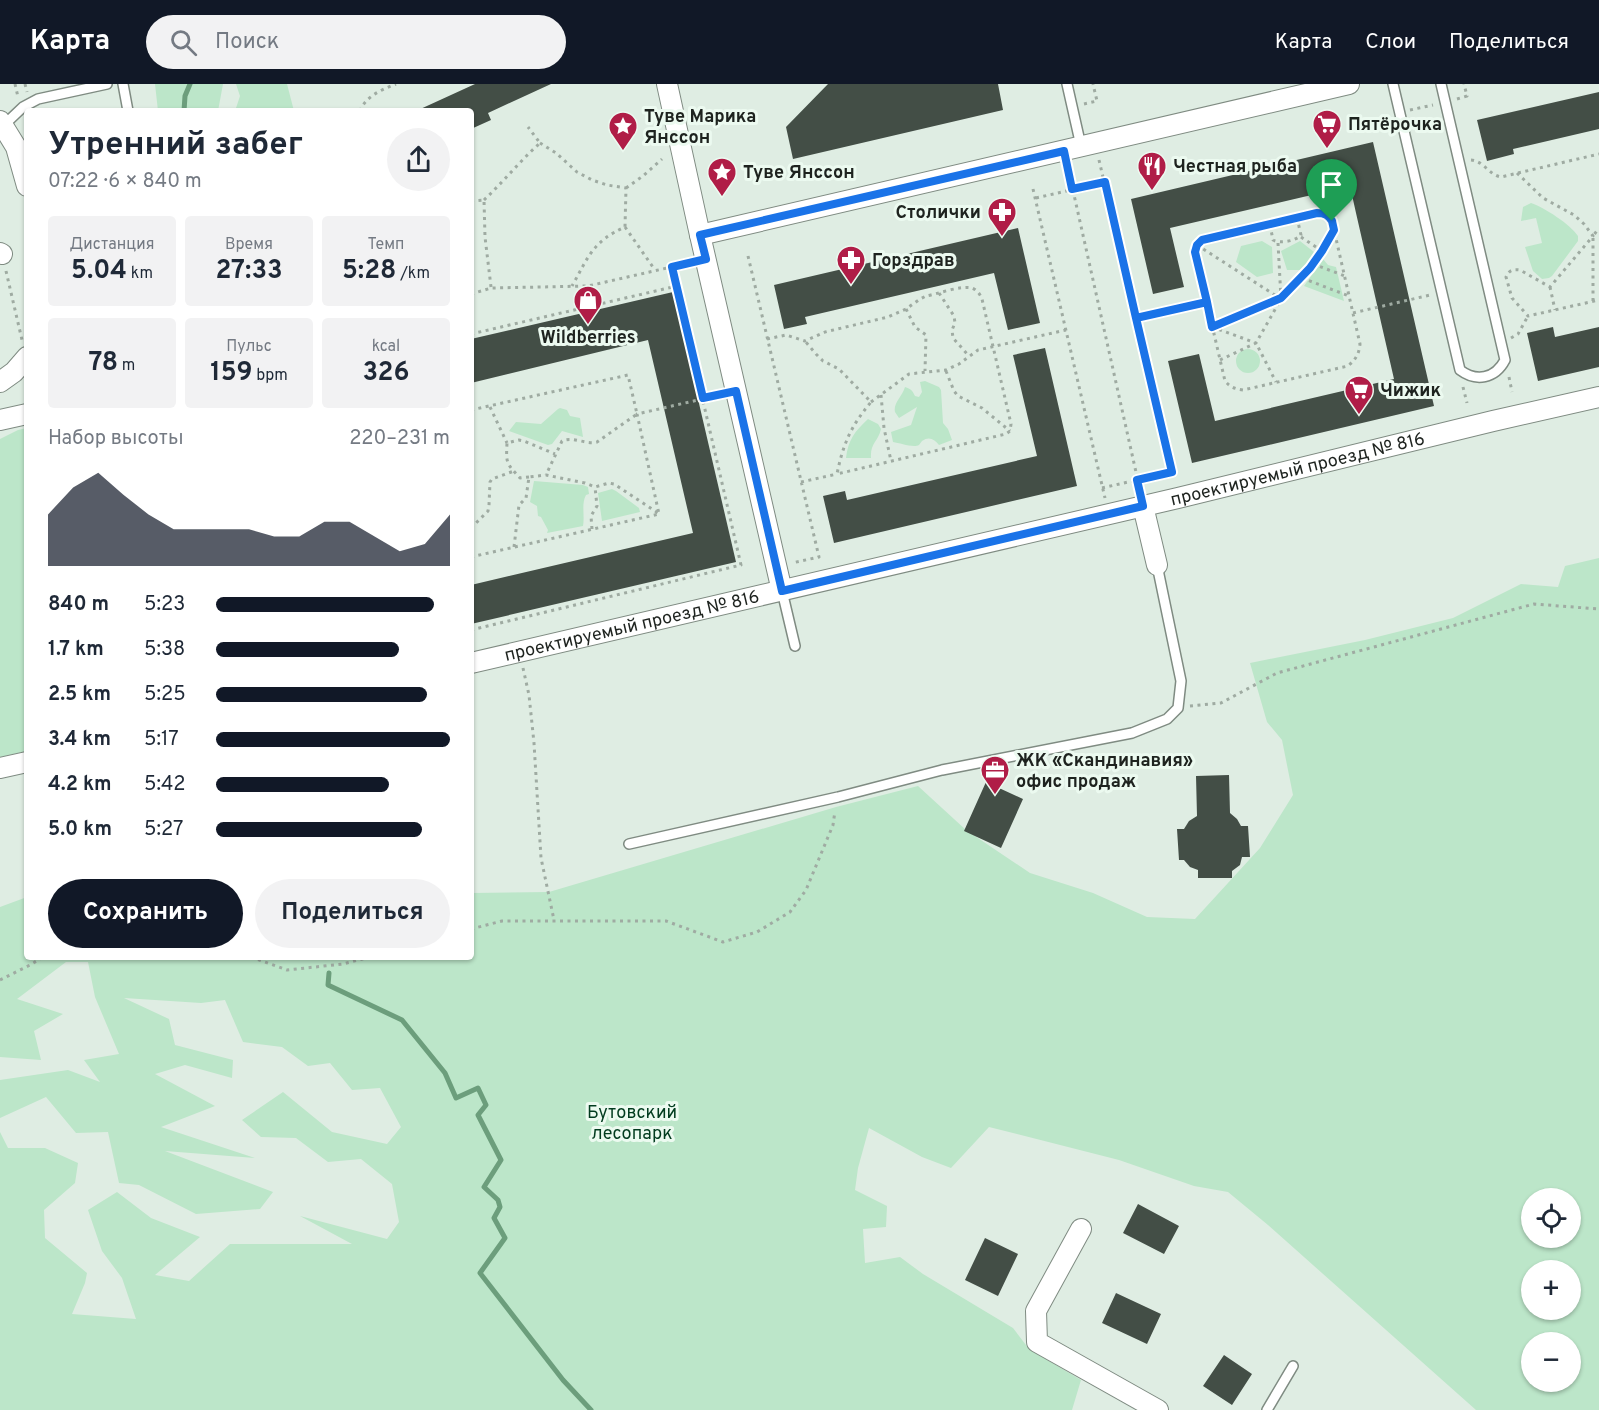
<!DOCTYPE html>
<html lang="ru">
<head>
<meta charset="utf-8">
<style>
  body { margin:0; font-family:Overpass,sans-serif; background:#f2f2f3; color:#1f2937; height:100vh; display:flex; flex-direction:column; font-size:22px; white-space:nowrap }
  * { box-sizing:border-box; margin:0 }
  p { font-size:20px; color:#747a83 }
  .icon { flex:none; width:33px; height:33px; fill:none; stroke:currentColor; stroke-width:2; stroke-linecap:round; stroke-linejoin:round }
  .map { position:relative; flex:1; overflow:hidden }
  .drawer { position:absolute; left:24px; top:24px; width:450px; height:852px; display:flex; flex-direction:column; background:#fff; border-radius:6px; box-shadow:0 2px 4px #0004 }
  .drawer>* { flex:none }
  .buttons { position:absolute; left:1521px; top:1104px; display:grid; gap:12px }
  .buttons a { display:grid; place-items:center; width:60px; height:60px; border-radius:50%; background:#fff; box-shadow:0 2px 4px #0004; font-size:30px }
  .pin { position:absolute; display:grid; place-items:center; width:51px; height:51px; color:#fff; margin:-62px -26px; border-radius:50% 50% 50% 0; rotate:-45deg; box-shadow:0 0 6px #0007 }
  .pin .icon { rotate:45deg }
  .round { display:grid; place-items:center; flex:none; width:63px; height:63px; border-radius:32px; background:#f2f2f3 }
  .headline { display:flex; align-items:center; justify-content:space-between; height:102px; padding:0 24px }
  h1 { font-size:33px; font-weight:700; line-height:45px }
  .metrics { display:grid; grid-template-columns:repeat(3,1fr); gap:9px; height:102px; padding:6px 24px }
  .metrics div { display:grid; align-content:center; border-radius:6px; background:#f2f2f3; text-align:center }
  .metrics b { font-size:26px; font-weight:700 }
  .metrics small { font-size:16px; font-weight:400 }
  .metrics p { font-size:16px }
  .chart { height:168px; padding:12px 24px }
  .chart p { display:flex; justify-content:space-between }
  .chart svg { width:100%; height:108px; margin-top:6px; fill:#111827; opacity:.7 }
  .primary-button { display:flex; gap:12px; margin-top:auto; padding:12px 24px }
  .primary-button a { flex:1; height:69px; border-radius:36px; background:#111827; color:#fff; font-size:24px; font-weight:700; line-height:69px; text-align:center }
  .primary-button a+a { background:#f2f2f3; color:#1f2937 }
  ul { padding:0 24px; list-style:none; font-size:20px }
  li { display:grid; grid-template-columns:96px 72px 1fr; align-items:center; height:45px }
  li i { height:15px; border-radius:8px; background:#111827 }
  header { display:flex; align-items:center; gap:36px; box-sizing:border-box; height:84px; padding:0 30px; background:#111827; color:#fff }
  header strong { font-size:28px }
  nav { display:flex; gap:33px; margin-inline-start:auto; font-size:21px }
  .search { width:420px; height:54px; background:#f2f2f3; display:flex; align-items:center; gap:15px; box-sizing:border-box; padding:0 21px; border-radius:33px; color:#747a83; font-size:22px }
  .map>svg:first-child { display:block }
  .green { fill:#bce6c9; fill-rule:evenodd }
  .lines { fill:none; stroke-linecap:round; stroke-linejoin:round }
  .stream { stroke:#6c9e7c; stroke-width:5 }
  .building { fill:#434e46 }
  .lane-casing { stroke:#7f8b82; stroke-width:12 }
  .street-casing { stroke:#7f8b82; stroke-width:22 }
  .path { stroke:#9faba2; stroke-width:3; stroke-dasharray:3 4.5; stroke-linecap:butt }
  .lane { stroke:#fff; stroke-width:9 }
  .street { stroke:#fff; stroke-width:20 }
  .route-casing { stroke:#fff; stroke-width:12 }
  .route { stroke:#1a73e8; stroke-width:8 }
  .labels { text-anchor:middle; stroke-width:6; stroke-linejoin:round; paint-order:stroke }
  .poi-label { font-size:18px; font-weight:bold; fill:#1e231f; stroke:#ecfaf0; text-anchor:start }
  .street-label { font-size:18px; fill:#1e231f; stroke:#ecfaf0 }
  .park-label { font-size:18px; fill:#023c1f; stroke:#ecfaf0 }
</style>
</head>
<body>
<header>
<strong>Карта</strong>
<div class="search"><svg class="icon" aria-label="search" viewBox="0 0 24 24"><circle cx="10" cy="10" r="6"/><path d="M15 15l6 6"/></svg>Поиск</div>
<nav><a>Карта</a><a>Слои</a><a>Поделиться</a></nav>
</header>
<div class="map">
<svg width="1599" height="1326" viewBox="0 0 1599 1326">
  <rect width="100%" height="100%" fill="#dfede3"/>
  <path class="green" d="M155,0h68l-5,27h-60z
    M236,0h51l7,27h-59l5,-15z
    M1531,119c14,5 39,21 47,33v5l-26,35 -3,2 -7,1 -9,-8 -8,-24 17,-4 -6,-25 -15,3 2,-14z
    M1262,157l10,6 1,26 -16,4 -21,-15 5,-16z
    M1300,157l14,11 -3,7 -8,11h-16l-6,-19z
    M1323,175l5,6 8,2 8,34 -40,-15z
    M1236 277a12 12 0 1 1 24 0a12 12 0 1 1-24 0Z
    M925,297l14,6 2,3 2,33 5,6 4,11 -13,5c-5,-6 -10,-9 -17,-4 -1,1 -2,3 -3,4 -6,3 -19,-2 -26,-3l-2,-10 20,-7 6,-18 -18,11 -4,-6c-2,-9 7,-15 10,-25 6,2 7,3 10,9l4,1 3,-5 -2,-10z
    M560,324l7,2 3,6 10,2 3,19 -21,-6 -10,13 -4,1 -39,-14 7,-9 25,2 17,-15z
    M868,335l10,5 3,5c-3,13 -11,14 -10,29h-25c2,-18 9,-27 22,-39z
    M27,344v323l-27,6v-318l18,-9z
    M534,397l49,4 5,2 1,7 -3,1c-5,9 -1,20 -3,31l-36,7 1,-3 -7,-13 -3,-1 -1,-10 -7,-4z
    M612,405l4,2 23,17 1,4 -38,9 -4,-28z
    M1599,474v852h-123l-208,-185 -40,-33 -34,-6 -75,-26 -130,-33 -38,41 -29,-11 -53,-29 -11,40 -3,22 32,16 -1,21 -23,2 2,34 35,-6 23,17 90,54 16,21 52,31 -9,30h-1072v-278l8,16h37l33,15 -3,20 -31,27 1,28 42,35 -2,10 -13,31 64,5 -14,-41 -20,-27 -14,-41 29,-18 34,26 49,19 -45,38 34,6 41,-37h122l-52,-28 87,23 12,-17 -7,-38 -31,-25 -33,3 -32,-24 -35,-1 -19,-17 41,-28 49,40 55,12 14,-17 -21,-39 -28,2 -22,-27 -22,3 -26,-19 -39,-5 -18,-42 -24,3 -77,-5 45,21 6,26 58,15 -1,18 -47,-13 -30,9 60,32 -54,21 94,31 -90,-7 108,41 -13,17 -64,5 -57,-29 -20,-2 -11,-51 -32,1 -30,-36 -46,21v-38l68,-10 32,12 -16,-22 35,-6 -24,-57 -7,-35h-22l-49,37 46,15 -29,17 7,29 -41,-3v-150l27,-10v60h444v-64l78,-1 287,-85 82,-21 48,44 64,43 63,20 54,24 48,2 65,-71 33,-53 -11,-55 -15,-18 -17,-59 115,-23 88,-22 68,-34 37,3 7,-21zM1532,1114h38v40h-38zM1532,1186h38v40h-38zM1532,1258h38v40h-38z"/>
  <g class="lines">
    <path class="stream" d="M184,27l1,-15 5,-12
      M329,889l-1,12 74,35 43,53 11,25 22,-10 8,17 -8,10 23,45 -17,27 14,13 2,7 -6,11 11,20 -25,35 83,107 28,30"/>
  </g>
  <path class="building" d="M475,0h76l-63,29 3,7 -20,9v-18h-55z
    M828,0h170l5,26 -210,49 -7,-32z
    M1599,8v37l-86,20 1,5 -27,7 -10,-41z
    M1373,58l61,264 -242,57 -24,-102 31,-7 16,67 179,-42 -38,-166 -6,-27 -180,42 14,59 -31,7 -22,-95z
    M1018,144l22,95 -32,7 -14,-57 -189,44 2,7 -23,5 -10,-44z
    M673,208l63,270 -265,62v-39l222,-52 -45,-193 -177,43v-44z
    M1553,243l2,10 44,-10v40l-61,14 -11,-48z
    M1045,264l32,138 -243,57 -11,-47 22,-5 2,9 190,-44 -24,-101z
    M1229,691l1,38 7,6 4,7h7l2,31h-8l-2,8 -8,6v7h-34v-8l-8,-3 -6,-7h-5l-2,-31h7l5,-8 8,-5 -1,-40z
    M986,698l37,17 -22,49 -37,-17z
    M1138,1120l41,22 -15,28 -41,-21z
    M985,1154l33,16 -20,42 -33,-16z
    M1116,1209l45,21 -14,30 -45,-21z
    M1224,1271l28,19 -20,31 -29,-19z"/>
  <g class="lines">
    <g class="lane-casing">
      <path id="lane" d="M123,0l5,27
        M1067,0l14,62
        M1393,0l67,286c16,12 35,9 45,-10l-64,-276
        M3,42l20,-19 15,-8 69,-15
        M782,507l13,55
        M629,760l209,-47 104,-27 190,-37 35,-14 11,-11 3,-27 -24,-116
        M1267,1326l26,-44"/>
    </g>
    <g class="street-casing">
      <g id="street">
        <path d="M667,0l33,151 82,356"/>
        <path d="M0,37l16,26 11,39"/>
        <path d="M700,151l649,-151"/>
        <path d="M0,169l2,1"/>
        <path d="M0,298l14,-10 13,-15"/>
        <path d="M0,336l27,-6"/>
        <path d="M1143,422l14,59"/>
        <path id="s1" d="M471,579l707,-165 315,-77 106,-24"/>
        <path d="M0,684l27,-6"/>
        <path d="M1081,1145l-45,82 1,31 121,68"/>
      </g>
    </g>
    <path class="path" d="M15,0l3,13
      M25,0l2,8
      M1457,15l10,-3 -3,-12
      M1084,20l13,-3 -4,-17
      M1410,26l23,-5
      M360,27c6,-15 21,-21 36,-27
      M540,59l16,10 21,19 15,8 15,5 19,3 -1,39c-33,15 -36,29 -53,59
      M1099,76l75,320
      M1471,76c13,1 18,15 30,17l98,-23
      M1068,84l72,322
      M1517,89l26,25 31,17 10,9 9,12 -43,51 -30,-17c-7,-1 -11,0 -14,7l6,21 16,18 71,-16
      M626,104l17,-12 19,-17
      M1033,105l72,309
      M1036,114l69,-16
      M484,116c19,-18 36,-39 56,-57l-12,-16
      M471,117l13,-1 1,37 6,50
      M1317,129c8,1 11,2 15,8l28,123c-1,10 -4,15 -12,22l-105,24c-8,-1 -13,-3 -18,-9l-30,-129 2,-7 5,-5z
      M1270,141l3,15c7,4 23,1 28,-5l-4,-17
      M625,143l30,43
      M1301,153l21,14
      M1278,159l3,56
      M1197,161l84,54 -67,27
      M748,172l71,301 -27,6
      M1313,180l32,12
      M6,187l16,69
      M1302,194l47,18
      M1550,203l5,23
      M939,209l15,23 1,7 -3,7 1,8 16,18
      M471,210l20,-6 97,-2 101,-23
      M1593,217v-65l6,-8
      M906,225l9,18 11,8 -1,36
      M1353,229l77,-18
      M1136,234l71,-17
      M1212,243l44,16 25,-44 29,-30 12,-18 12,-21
      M471,250l206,-48
      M1511,254l7,-4 10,-18
      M767,255l19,-4 19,6 20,-9 63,-15 18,-8 14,-10 6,-3c11,-2 36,-11 46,-8 5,2 8,6 10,11l29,125 -1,7 -4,3 -169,40c6,-30 14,-48 34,-72l-32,-33 -16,-8 -7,-7 -11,-13
      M1220,276l36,-17 20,39
      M946,287l8,20 4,5 24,12 28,23
      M1509,293l3,15
      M1463,303l4,16
      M881,311l3,33 7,33
      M871,318l38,-28 37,-4 13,-6 19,-14 88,-20
      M490,323l17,36
      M471,326l157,-35 9,39 -40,28c-11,3 -24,-6 -35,-1l-16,34
      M529,393l-9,1c-14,-15 -14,-15 -13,-35l12,-3 5,1 31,13
      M801,398l36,-8
      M1102,404l70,-16
      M471,444l17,-17 1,-6 1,-23 2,-3 22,-8
      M592,445l-1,-13 6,-10 -2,-19
      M514,463l5,-42 7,-7 3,-21 17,-2 39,8 10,4 14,-4 5,1 44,29
      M471,473l188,-43 -22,-100 83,-19
      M471,546l270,-65 -69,-298
      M523,584l6,27 5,48 7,115 13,62
      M1190,622l31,-3 56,-30 257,-69 65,5
      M471,845l31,-8h164l57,21 34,-10 33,-20 16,-22 27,-65 2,-14
      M251,873l36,13 56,-6 27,-7
      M0,896l30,-15 13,-8"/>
    <use href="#lane" class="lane"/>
    <use href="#street" class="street"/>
  </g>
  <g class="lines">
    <g class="route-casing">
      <path id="route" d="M1332,137l2,9 -12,21 -12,17 -29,30 -69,29 -5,-25 -71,16 -31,-136 -33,7 -8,-38 -364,84 6,24 -34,8 31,131 33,-7 46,200 361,-85 -6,-26 35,-8 -36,-154 71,-16 -12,-50 2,-7 5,-5 115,-27c8,0 11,2 15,8"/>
    </g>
    <use href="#route" class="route"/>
  </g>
  <defs>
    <g id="supermarket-pin" transform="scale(1.5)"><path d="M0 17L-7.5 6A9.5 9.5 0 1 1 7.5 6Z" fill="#b01d47" stroke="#ecfaf0"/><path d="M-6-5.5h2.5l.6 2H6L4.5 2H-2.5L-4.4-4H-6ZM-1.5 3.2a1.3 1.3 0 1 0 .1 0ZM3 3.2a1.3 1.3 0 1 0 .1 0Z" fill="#fff"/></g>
    <g id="sight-pin" transform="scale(1.5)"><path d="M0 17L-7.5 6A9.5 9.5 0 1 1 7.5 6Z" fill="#b01d47" stroke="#ecfaf0"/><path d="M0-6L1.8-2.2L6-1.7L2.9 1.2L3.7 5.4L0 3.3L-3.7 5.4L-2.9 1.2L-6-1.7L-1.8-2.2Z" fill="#fff"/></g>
    <g id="restaurant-pin" transform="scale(1.5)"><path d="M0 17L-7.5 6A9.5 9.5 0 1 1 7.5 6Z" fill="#b01d47" stroke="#ecfaf0"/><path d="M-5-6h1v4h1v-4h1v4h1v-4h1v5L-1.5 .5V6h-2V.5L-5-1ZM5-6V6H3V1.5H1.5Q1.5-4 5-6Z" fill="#fff"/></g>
    <g id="pharmacy-pin" transform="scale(1.5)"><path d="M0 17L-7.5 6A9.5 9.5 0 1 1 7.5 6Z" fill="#b01d47" stroke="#ecfaf0"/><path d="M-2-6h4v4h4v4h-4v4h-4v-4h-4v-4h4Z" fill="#fff"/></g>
    <g id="shop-pin" transform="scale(1.5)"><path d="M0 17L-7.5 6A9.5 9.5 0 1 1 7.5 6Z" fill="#b01d47" stroke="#ecfaf0"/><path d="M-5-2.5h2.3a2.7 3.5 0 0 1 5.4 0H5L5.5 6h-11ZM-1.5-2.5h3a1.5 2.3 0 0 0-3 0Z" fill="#fff"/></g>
    <g id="office-pin" transform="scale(1.5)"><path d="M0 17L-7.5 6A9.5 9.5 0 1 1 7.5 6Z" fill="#b01d47" stroke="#ecfaf0"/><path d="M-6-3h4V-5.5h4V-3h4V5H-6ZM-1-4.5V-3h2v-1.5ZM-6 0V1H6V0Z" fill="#fff"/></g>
  </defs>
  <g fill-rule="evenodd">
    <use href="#supermarket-pin" x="1327" y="40"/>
    <use href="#sight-pin" x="623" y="42"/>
    <use href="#restaurant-pin" x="1152" y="82"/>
    <use href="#sight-pin" x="722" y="88"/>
    <use href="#pharmacy-pin" x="1002" y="128"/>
    <use href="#pharmacy-pin" x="851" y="176"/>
    <use href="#shop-pin" x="588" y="216"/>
    <use href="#supermarket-pin" x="1359" y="306"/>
    <use href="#office-pin" x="995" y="686"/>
  </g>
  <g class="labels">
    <g class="poi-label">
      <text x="644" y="38">Туве Марика<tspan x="644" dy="21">Янссон</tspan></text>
      <text x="1348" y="46">Пятёрочка</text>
      <text x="1173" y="88">Честная рыба</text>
      <text x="743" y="94">Туве Янссон</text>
      <text x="981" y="134" text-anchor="end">Столички</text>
      <text x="872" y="182">Горздрав</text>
      <text x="588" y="259" text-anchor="middle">Wildberries</text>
      <text x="1380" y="312">Чижик</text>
      <text x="1016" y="682">ЖК «Скандинавия»<tspan x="1016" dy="21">офис продаж</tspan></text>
    </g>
    <g class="street-label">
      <text dy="6" stroke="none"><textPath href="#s1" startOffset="849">проектируемый проезд № 816</textPath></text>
      <text dy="6" stroke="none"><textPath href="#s1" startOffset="165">проектируемый проезд № 816</textPath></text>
    </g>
    <g class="park-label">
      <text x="632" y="1034">Бутовский<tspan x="632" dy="21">лесопарк</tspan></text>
    </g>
  </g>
</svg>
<div class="buttons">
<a><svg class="icon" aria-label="locate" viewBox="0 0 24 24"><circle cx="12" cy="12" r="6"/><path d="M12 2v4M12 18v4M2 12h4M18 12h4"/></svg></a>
<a>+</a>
<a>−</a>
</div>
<div class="pin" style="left:1332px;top:137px;background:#1e9e55"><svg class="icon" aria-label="arrive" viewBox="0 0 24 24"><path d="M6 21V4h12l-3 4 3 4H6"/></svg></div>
<section class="drawer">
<div class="headline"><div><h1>Утренний забег</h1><p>07:22 · 6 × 840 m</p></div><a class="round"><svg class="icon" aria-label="share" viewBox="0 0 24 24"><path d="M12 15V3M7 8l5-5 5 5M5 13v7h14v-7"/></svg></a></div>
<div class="metrics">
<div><p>Дистанция</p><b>5.04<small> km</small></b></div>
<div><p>Время</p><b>27:33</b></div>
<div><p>Темп</p><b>5:28<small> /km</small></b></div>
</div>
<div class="metrics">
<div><b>78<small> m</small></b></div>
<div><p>Пульс</p><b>159<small> bpm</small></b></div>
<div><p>kcal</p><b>326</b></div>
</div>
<div class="chart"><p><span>Набор высоты</span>220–231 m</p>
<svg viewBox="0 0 160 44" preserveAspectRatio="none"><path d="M0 44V23L10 12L20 6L30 15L40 23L50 29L60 29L70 29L80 29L90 32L100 32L110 26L120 26L130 32L140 38L150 35L160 23V44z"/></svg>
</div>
<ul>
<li><b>840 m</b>5:23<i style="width:93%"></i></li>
<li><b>1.7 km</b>5:38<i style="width:78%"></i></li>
<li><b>2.5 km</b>5:25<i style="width:90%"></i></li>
<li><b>3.4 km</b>5:17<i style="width:100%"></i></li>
<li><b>4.2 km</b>5:42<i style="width:74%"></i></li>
<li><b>5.0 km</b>5:27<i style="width:88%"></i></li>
</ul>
<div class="primary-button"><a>Сохранить</a><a>Поделиться</a></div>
</section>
</div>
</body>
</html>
